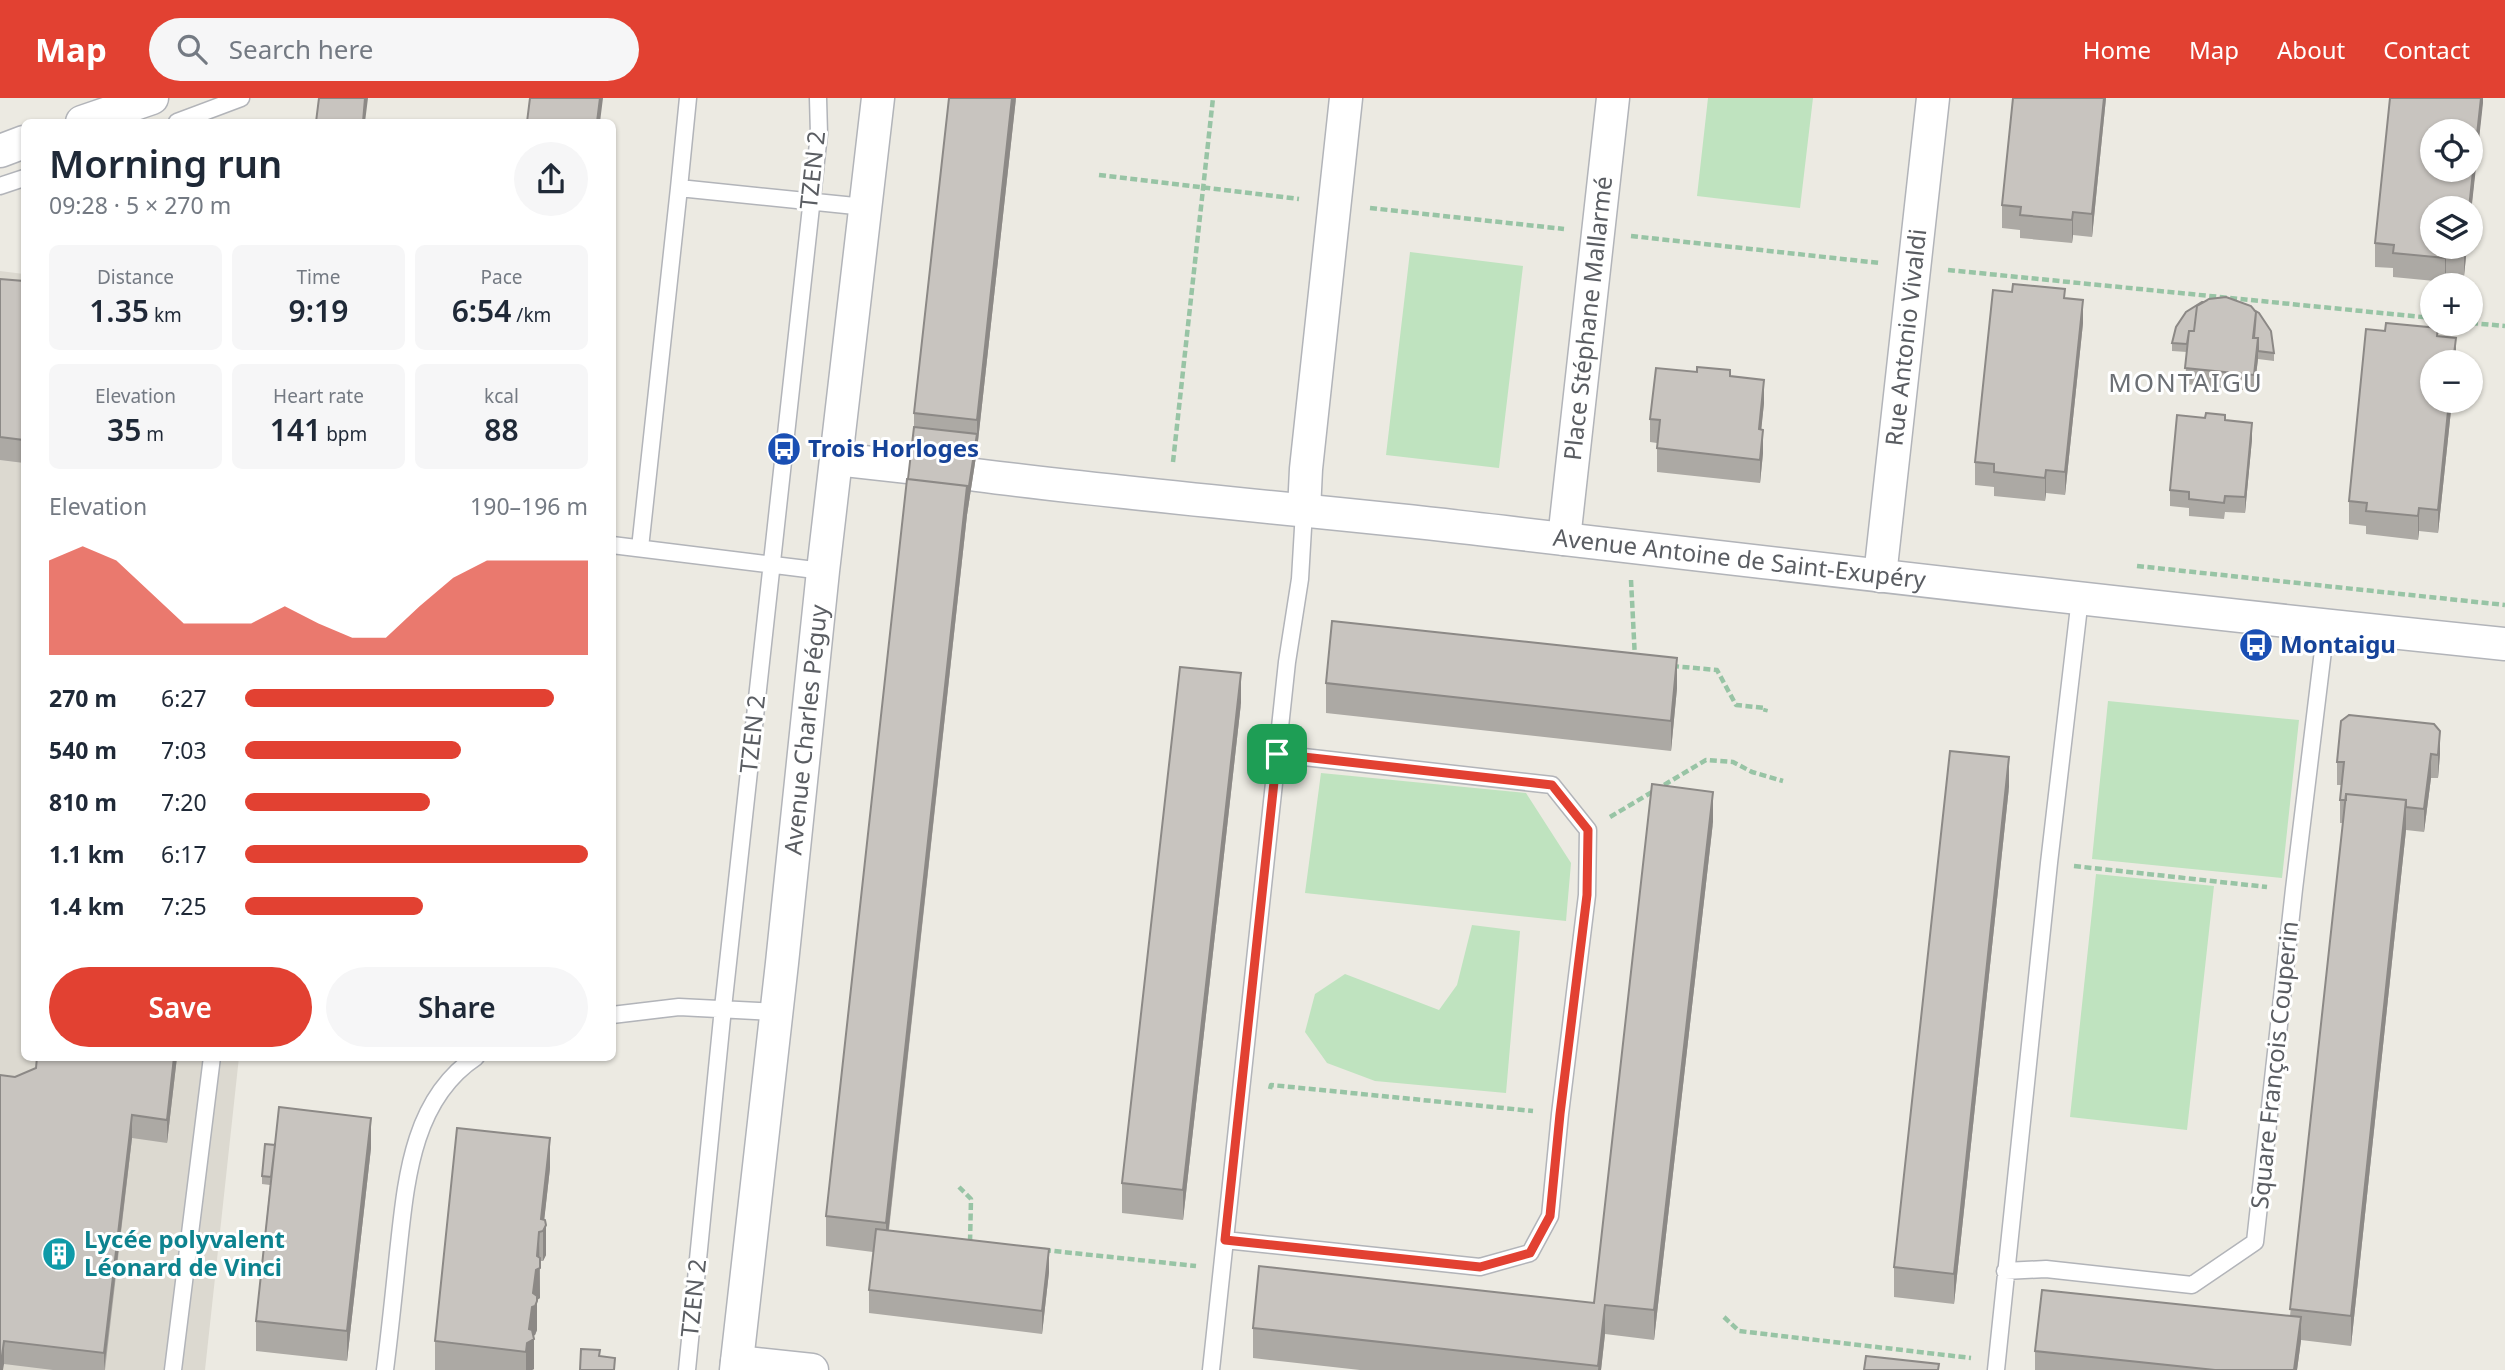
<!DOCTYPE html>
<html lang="en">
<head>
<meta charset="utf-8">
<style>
  body { margin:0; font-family:"Noto Sans",sans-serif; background:#f6f6f7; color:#1f2937; height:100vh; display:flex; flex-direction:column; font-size:26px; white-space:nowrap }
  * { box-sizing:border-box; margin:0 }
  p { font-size:23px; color:#747a83 }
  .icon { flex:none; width:38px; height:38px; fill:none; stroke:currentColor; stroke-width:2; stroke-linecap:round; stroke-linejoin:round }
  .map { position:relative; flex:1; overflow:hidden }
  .sheet { position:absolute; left:21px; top:21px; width:595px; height:942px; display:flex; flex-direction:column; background:#fff; border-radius:10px; box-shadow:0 2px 5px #0004 }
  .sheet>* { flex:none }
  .controls { position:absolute; left:2420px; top:21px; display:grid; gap:14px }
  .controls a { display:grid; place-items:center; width:63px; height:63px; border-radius:50%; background:#fff; box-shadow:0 2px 5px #0004; font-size:35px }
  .pin { position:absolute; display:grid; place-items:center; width:60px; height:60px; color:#fff; margin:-30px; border-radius:14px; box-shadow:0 4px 10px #0006 }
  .round { display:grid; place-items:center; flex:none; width:74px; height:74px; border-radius:37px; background:#f6f6f7 }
  .headline { display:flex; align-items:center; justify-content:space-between; height:119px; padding:0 28px }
  h1 { font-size:38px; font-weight:600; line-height:52px }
  .figures { display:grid; grid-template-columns:repeat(3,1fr); gap:10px; height:119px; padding:7px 28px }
  .figures div { display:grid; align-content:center; border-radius:10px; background:#f6f6f7; text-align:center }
  .figures b { font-size:30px; font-weight:600 }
  .figures small { font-size:19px; font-weight:400 }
  .figures p { font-size:19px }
  .chart { height:196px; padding:14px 28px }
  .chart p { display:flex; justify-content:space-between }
  .chart svg { width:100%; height:126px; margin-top:7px; fill:#e24132; opacity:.7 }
  .action { display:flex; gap:14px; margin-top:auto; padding:14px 28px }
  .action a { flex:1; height:80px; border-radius:42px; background:#e24132; color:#fff; font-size:28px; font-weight:600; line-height:80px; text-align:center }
  .action a+a { background:#f6f6f7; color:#1f2937 }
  ul { padding:0 28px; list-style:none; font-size:23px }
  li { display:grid; grid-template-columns:112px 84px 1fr; align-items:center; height:52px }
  li i { height:18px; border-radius:9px; background:#e24132 }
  header { display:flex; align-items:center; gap:42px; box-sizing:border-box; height:98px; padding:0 35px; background:#e24132; color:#fff }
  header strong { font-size:33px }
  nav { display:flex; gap:38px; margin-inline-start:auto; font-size:24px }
  .search { width:490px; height:63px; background:#f6f6f7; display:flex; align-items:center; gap:18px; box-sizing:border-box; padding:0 24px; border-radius:38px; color:#747a83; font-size:26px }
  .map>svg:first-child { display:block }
  .education { fill:#dcd9d0 }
  .green { fill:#bfe3bf }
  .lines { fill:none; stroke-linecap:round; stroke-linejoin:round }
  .lane-casing { stroke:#b2b4b9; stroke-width:19 }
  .street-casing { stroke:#b2b4b9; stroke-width:35 }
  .path { stroke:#98c4a5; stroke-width:4.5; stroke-dasharray:7 3.5; stroke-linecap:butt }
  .lane { stroke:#fff; stroke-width:16 }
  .street { stroke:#fff; stroke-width:32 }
  .wall { fill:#aca9a4 }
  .shaded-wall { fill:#8c8986 }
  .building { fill:#c8c4bf; stroke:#8c8986; stroke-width:2; fill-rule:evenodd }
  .route-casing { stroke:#fff; stroke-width:14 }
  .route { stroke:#e24132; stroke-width:9 }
  .labels { text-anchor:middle; stroke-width:6; stroke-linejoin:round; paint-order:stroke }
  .street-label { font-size:24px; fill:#5a5d62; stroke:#fff }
  .transit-label { font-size:24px; font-weight:bold; fill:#164399; stroke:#fff; text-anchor:start }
  .culture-label { font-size:24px; font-weight:bold; fill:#0d838f; stroke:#fff; text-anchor:start }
  .neighbourhood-label { font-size:26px; letter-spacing:2px; fill:#6b6f74; stroke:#fff }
</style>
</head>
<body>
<header>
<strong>Map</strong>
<div class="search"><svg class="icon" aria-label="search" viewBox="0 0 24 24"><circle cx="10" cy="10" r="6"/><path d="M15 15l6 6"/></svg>Search here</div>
<nav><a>Home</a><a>Map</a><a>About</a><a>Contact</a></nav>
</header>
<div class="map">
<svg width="2505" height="1272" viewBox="0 0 2505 1272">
  <rect width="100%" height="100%" fill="#eceae2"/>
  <path class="education" d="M0,173l24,3v783h215l-34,313h-205z"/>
  <path class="green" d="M1708,0h105l-13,110 -103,-12z
    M1410,154l113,14 -24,202 -113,-13z
    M2108,603l191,19 -17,158 -190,-19z
    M1321,675l205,20 45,70 -5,58 -261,-28z
    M2096,776l118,12 -27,244 -117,-13z
    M1472,827l48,6 -14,162 -131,-12 -48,-18 -22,-31 10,-38 30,-20 94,36 18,-25z"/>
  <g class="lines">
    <g class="lane-casing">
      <path id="lane" d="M177,24l64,-24
        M0,88l24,-8
        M679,90l9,-90
        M612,447l211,26
        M640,450l39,-360 186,19
        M612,917l67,-8 97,5
        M1225,1142l255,27 50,-14 20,-37 10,-102 27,-219 1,-65 -36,-45 -275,-31
        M2005,1173l41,-2 146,16 63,-43 39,-353 32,-263
        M173,1272l39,-313
        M385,1272c5,-39 9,-78 13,-117 8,-70 13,-153 78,-196
        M687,1272l36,-362 96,-874 -1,-36
        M1211,1272l76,-708 13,-83 4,-68
        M1996,1272l53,-507 31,-265"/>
    </g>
    <g class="street-casing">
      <g id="street">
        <path d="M82,24l70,-24"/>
        <path d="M0,53l24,-9"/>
        <path d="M836,361l72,8"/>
        <path id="s1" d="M976,377c156,20 312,33 468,50 354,41 707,83 1061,119"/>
        <path d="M1304,413l2,-42 40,-371"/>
        <path id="s2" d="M1564,441l49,-441"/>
        <path id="s3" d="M1880,478l53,-478"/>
        <path d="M737,1264l75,8"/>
        <path id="s4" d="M736,1272l46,-407 41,-392 55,-473"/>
      </g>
    </g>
    <path class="path" d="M1099,77l200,24
      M1370,110l194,21
      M1631,138l249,27
      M1948,172l484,48
      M2471,225l34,3
      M1173,364l40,-364
      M2137,468l368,39
      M1631,482l4,79
      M1672,568l45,4 19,35 30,3 -1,4
      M1610,719l96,-57 27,2 19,10 31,9
      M2074,768l193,21
      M1270,991l1,-4 262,26
      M959,1089l12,12 -1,44
      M1044,1152l152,16
      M1724,1219l15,14 232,27"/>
    <use href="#lane" class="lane"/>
    <use href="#street" class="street"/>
  </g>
  <path class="wall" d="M1016,0l-39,352 -10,65 -78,715 160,42 -7,62 -173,-21v-23l4,-38 -47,-6v-30l88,-789v-14z
    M2013,0h93l-14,139 -19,-2 -1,8 -52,-5v-8l-18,-2v-23z
    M2483,0l-19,178 -18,-2 -1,8 -52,-5v-9l-18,-1v-24z
    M0,181l24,2v182l-24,-3z
    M2065,200l18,25 -18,172 -19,-2 -1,8 -51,-5v-9l-19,-2v-23z
    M2236,202l38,53v8l-16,-2 -4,32 -69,-7 2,-32 -15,-1v-8z
    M2438,238l18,2v24h-24v39h20l-14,132 -19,-2 -1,9 -52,-6v-8l-17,-2v-23z
    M1730,278l34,27 -3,26 2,24 -3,30 -103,-11v-29l-7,-1v-23z
    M2225,322l27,19 -7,74 -20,-1 -1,7 -35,-3v-8l-19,-2v-16z
    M1326,585l351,5 -6,63 -345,-38z
    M1241,605l-58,517 -61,-7v-30z
    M2341,623l99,33 -2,24h-7l-7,54 -18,-2 -55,516 -50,-6 -4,30h-262v-19l255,-35 53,-493h-3v-23l1,-15h-4v-23z
    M2009,689l-55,517 -60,-7v-30z
    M1713,724l-59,518 -49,-6 -4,36h-241l-107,-12v-30l341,-25z
    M177,959l-10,86 -35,-5 -27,232h-52l-49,-6 -4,6 15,-293 21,-9z
    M275,1047l96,3 -24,213 -91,-10v-30l14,-136 -8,-1v-8z
    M550,1070l-6,52 2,35 -3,6h-3v37l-3,2v30l-2,5 -2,1 1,33 -2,1h-97v-29z"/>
  <path class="shaded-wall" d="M365,0h3l-3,24h-2z
    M600,0h3l-3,24h-3z
    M1012,0h4l-39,352 -10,65 -81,738v-30l81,-737 10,-52v-14z
    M2104,0h2l-14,139v-23z
    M2481,0h2v5l-12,110v-5h-2z
    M2073,114v23l-1,8v-23z
    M2465,149h2l-3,29v-23z
    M2446,153v23l-1,8v-24z
    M2083,202v23l-18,172v-23z
    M2258,240v21l-4,32v-16z
    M2456,240v24h-3z
    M1764,282v23l-5,49v-23z
    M2449,303h3l-14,132v-23z
    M2252,325v16l-7,74v-16z
    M1763,332v23l-3,30v-23z
    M2046,372v23l-1,8v-23z
    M2419,410v23l-1,9v-24z
    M1677,560v30l-6,63v-30z
    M1241,575v30l-58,517v-30z
    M2440,633v23l-2,24v-23z
    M2431,656v24l-7,54v-23z
    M2009,659v30l-55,517v-30z
    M1713,694v30l-59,518v-30z
    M2406,702v30l-55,516v-30z
    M174,959h3l-10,86v-23z
    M132,1017v23l-28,232v-17z
    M371,1020v30l-24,213v-30z
    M550,1040v30l-7,63 -2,-12z
    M546,1127v30l-3,6v-30z
    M539,1134l1,66 -3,2v30l-2,5 -3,1 2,3v30l-2,1h-6v-18z
    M1049,1151v23l-7,62v-23z
    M1605,1207v29l-4,36h-3z
    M2301,1219v24l-4,29h-3z
    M4,1243v23l-1,6h-3z"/>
  <path class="building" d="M319,0h46l-2,24h-47z
    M530,0h70l-3,24h-70z
    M949,0h63l-35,322 -63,-7z
    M2013,0h91l-12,116 -19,-2 -1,8 -52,-5 1,-8 -19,-2z
    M2390,0h91l-12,110h-37v39h33l-1,6 -18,-2 -1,7 -52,-5 1,-8 -19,-2zM2432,33h39v39h-39z
    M0,181l24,2v159l-24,-3z
    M2013,186l52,5 -1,9 19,2 -18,172 -19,-2 -1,8 -51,-6v-8l-19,-2 18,-172 19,2z
    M2226,199l25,9 5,6 -3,26h5l-4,37 -69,-7 4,-37h5l3,-25 12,-7z
    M2202,204h2l-7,4 -3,25h-5l-2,13 -15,-1 4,-16 10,-15z
    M2254,212l5,3 12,18 3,22 -16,-2v-13h-4l2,-26z
    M2386,225l52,5 -1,8 19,2 -3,24h-21v39h17l-11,109 -19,-2 -1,8 -52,-5 1,-8 -18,-2 17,-172 19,2z
    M1697,269l33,3v6l34,4 -5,49 4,1 -3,30 -103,-12 3,-28 -10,-1 6,-51 41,4z
    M2206,315l19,2v5l27,3 -7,74 -20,-1 -1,7 -35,-4v-7l-19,-2 7,-75 28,3z
    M914,329l63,7 -10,65v-13l-59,-7z
    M907,381l60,7 -81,737 -60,-7z
    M1332,523l345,37 -6,63 -345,-38z
    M1180,569l61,6 -58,517 -61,-7z
    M2349,617l85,9 6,7 -2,24 -7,-1 -7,55 -18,-2v-7l-60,-6v6h-6l4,-38h-7l4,-41z
    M1950,653l59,6 -55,517 -60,-7z
    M1652,686l61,8 -59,518 -49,-5 -7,61 -345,-38 6,-62 335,37z
    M2346,696l60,6 -55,516 -61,-7z
    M37,959h137l-7,63 -35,-5 -28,238 -100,-12 -4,29v-295l15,2 21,-9z
    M279,1009l92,11 -24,213 -91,-10z
    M457,1030l93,10 -9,81 4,1 1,5 -3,6 -4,1 -2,24 3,2v10l-4,2 -3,23 4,3v5l-2,5 -3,1 -3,22 3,1 2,9 -7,4 -1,9 -91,-11z
    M265,1046l10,1 -4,32 -9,-1z
    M876,1131l173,20 -7,62 -173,-21z
    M2042,1192l259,27 -7,53h-79l-180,-19z
    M581,1251l19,1 -1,6 16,2 -1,12h-34z
    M1866,1258l73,8 -1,6h-74z"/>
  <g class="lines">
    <g class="route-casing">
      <path id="route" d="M1277,656l275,31 36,45 -1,65 -27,219 -10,102 -20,37 -50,14 -255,-27z"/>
    </g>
    <use href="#route" class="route"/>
  </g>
  <defs>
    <g id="bus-disc" transform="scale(1.75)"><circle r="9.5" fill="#1a4fb4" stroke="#fff"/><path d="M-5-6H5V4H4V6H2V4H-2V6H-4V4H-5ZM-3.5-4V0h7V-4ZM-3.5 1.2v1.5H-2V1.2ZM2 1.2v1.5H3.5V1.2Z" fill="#fff"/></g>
    <g id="building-disc" transform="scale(1.75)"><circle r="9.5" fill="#0f9aa8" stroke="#fff"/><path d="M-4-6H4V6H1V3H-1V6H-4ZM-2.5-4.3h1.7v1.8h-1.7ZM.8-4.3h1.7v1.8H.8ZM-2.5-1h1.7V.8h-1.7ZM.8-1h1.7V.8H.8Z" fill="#fff"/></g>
  </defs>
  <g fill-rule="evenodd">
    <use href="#bus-disc" x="784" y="351"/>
    <use href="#bus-disc" x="2256" y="547"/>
    <use href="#building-disc" x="59" y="1156"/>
  </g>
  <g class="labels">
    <g class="street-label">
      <text transform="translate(813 72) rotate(-84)" y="8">TZEN 2</text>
      <text dy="8" stroke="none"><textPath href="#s2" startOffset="222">Place Stéphane Mallarmé</textPath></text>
      <text dy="8" stroke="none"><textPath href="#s3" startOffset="240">Rue Antonio Vivaldi</textPath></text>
      <text dy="8" stroke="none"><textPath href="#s1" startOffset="768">Avenue Antoine de Saint-Exupéry</textPath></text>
      <text dy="8" stroke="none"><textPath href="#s4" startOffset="644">Avenue Charles Péguy</textPath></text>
      <text transform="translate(753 636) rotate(-84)" y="8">TZEN 2</text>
      <text transform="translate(2275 967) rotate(-84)" y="8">Square François Couperin</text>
      <text transform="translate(694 1200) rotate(-84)" y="8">TZEN 2</text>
    </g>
    <g class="transit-label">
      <text x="808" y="359">Trois Horloges</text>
      <text x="2280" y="555">Montaigu</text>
    </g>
    <g class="culture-label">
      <text x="84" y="1150">Lycée polyvalent<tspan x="84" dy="28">Léonard de Vinci</tspan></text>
    </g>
    <g class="neighbourhood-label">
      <text x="2186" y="294">MONTAIGU</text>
    </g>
  </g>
</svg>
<div class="controls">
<a><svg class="icon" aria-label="locate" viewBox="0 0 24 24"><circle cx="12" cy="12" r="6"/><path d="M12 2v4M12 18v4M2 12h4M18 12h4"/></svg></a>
<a><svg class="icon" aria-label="layers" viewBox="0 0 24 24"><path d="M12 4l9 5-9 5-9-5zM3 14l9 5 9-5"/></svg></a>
<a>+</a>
<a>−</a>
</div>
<div class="pin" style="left:1277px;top:656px;background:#1e9e55"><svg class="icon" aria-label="arrive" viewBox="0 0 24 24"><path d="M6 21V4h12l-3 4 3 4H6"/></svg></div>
<section class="sheet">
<div class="headline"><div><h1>Morning run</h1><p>09:28 · 5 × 270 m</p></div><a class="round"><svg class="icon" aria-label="share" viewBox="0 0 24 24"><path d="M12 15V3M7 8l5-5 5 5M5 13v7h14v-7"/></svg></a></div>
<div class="figures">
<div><p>Distance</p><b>1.35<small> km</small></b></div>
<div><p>Time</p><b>9:19</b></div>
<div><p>Pace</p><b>6:54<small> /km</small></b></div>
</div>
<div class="figures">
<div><p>Elevation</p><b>35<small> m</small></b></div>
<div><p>Heart rate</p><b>141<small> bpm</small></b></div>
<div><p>kcal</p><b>88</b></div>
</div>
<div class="chart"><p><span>Elevation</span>190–196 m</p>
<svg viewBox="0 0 160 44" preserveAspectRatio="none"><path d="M0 44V11L10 6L20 11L30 22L40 33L50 33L60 33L70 27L80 33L90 38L100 38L110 27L120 17L130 11L140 11L150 11L160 11V44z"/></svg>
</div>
<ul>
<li><b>270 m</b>6:27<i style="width:90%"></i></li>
<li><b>540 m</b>7:03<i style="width:63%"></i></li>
<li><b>810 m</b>7:20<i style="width:54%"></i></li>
<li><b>1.1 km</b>6:17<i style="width:100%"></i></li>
<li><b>1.4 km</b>7:25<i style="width:52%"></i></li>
</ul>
<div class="action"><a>Save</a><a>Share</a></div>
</section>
</div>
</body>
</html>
